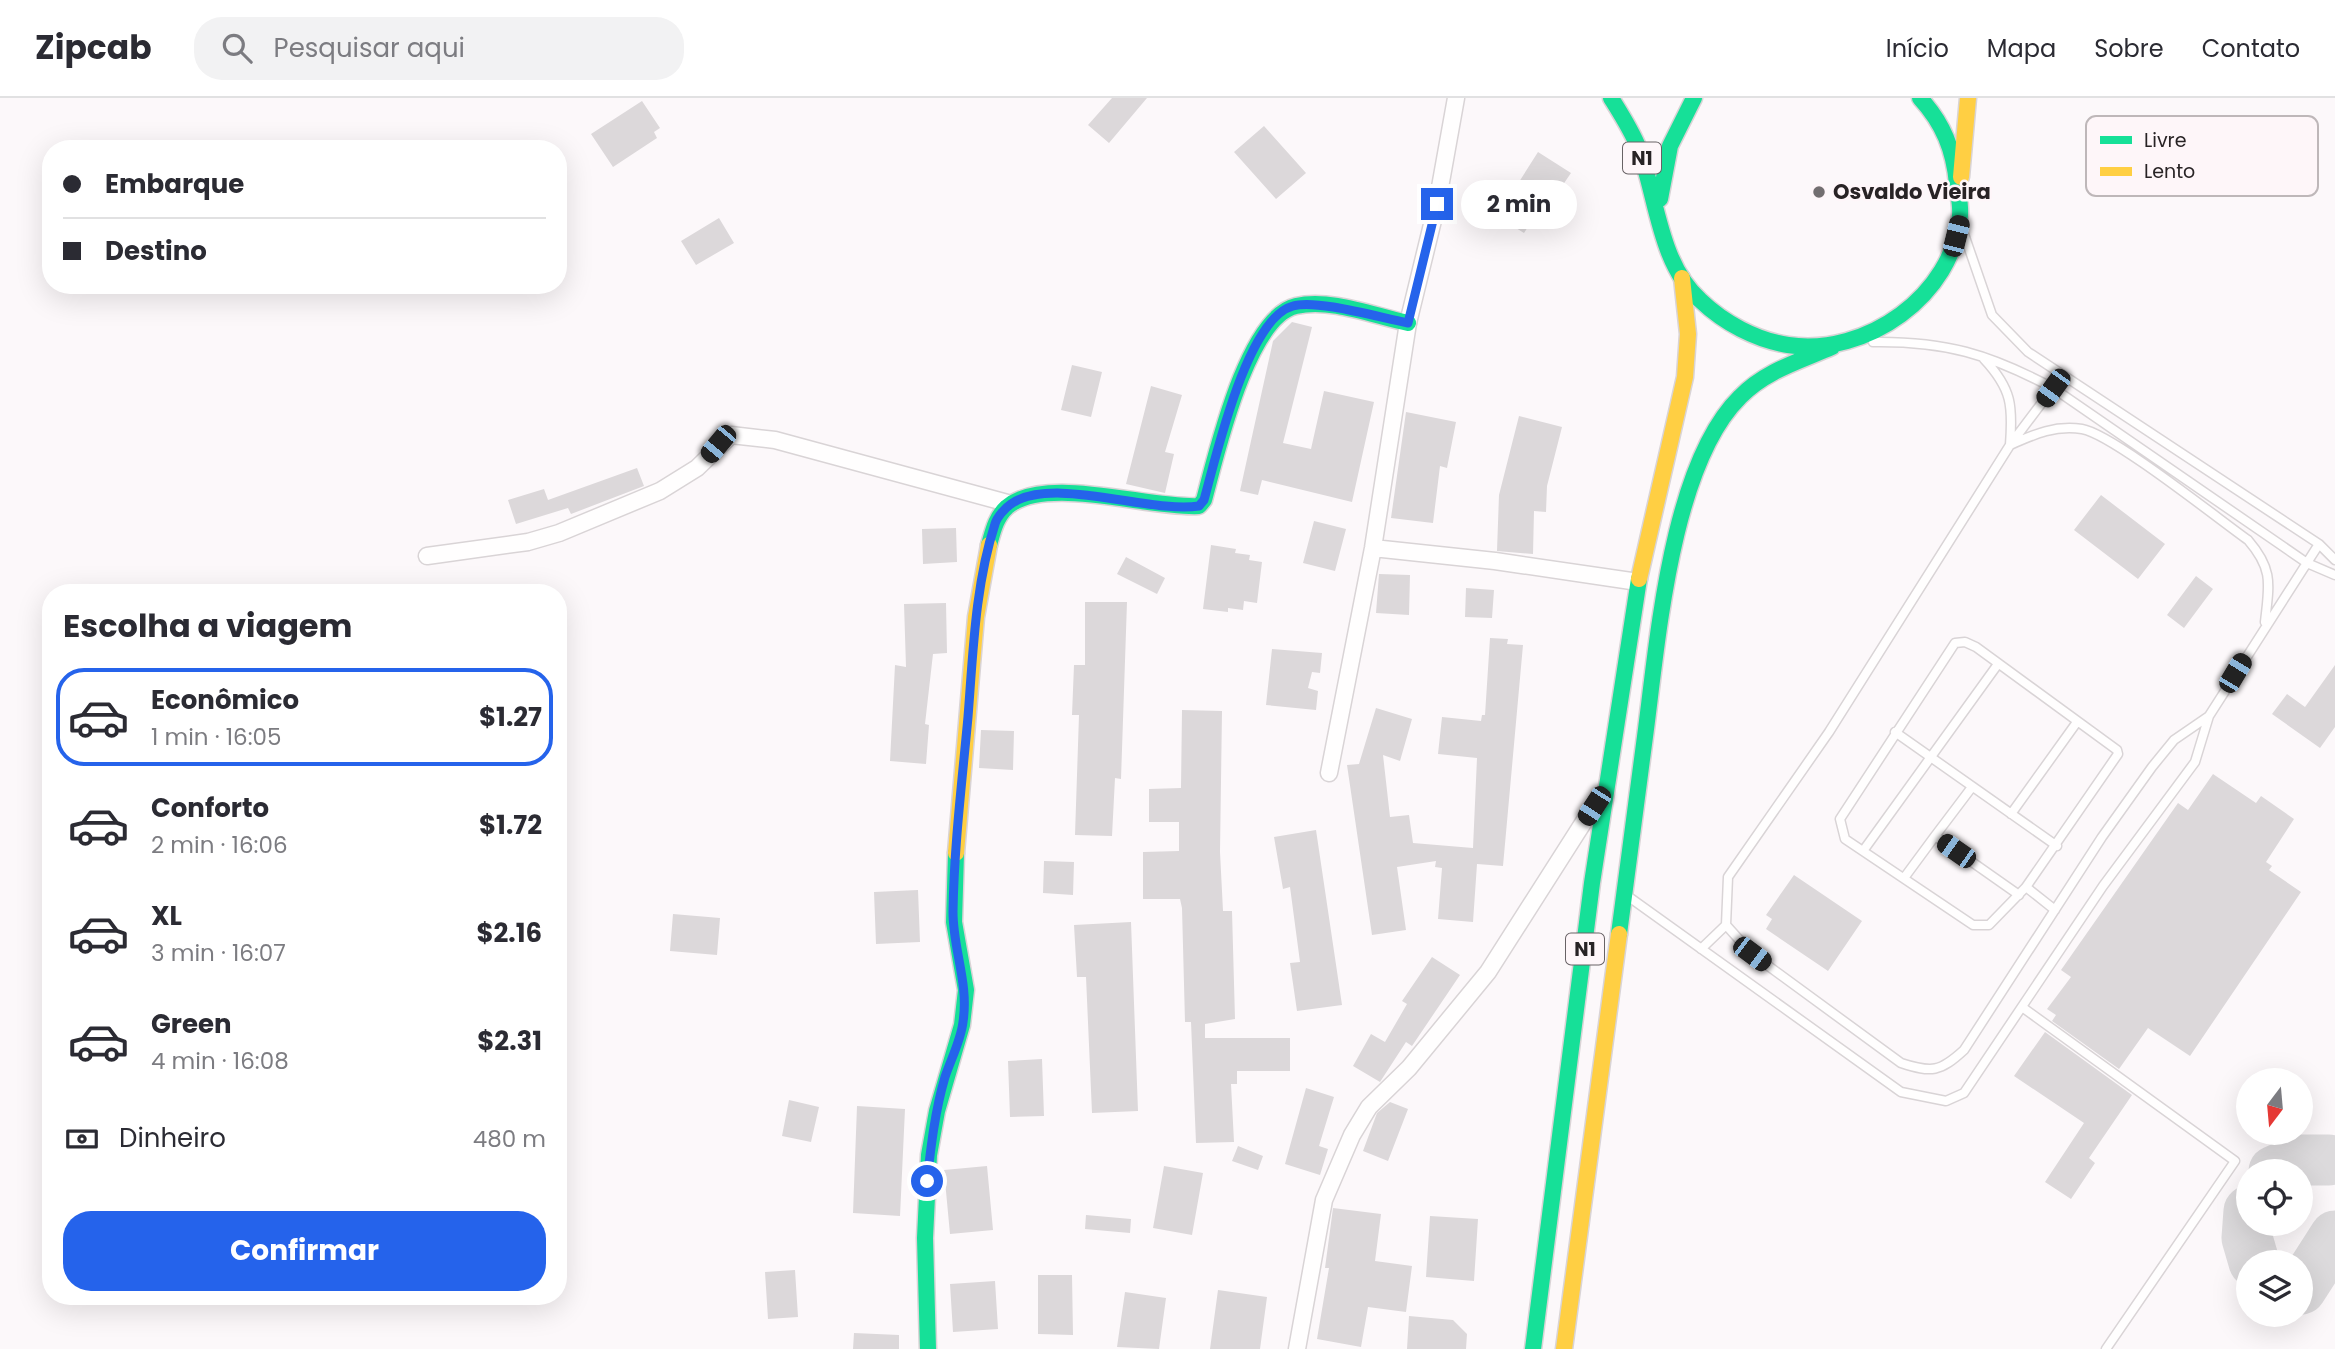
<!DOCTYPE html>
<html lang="pt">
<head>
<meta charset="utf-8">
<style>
  body { margin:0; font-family:Poppins,sans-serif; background:#f2f2f3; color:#2b2b33; height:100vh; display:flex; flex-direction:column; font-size:26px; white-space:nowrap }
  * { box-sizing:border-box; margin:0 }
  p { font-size:23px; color:#7c7c81 }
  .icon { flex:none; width:38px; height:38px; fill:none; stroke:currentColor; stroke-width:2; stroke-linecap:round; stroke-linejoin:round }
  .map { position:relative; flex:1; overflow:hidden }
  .side { position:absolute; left:42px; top:486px; width:525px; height:721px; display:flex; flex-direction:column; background:#fff; border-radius:28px; box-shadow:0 7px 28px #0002 }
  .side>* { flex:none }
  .hud { position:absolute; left:42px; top:42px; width:525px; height:154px; border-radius:28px; box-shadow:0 7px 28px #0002; display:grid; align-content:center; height:154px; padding:0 21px; background:#fff }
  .needle { width:46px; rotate:196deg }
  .controls { position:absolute; left:2236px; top:970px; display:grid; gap:14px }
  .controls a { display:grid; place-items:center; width:77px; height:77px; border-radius:50%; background:#fff; box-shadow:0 7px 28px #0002; font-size:35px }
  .end { position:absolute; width:32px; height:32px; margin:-16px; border:9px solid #2563eb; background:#fff; box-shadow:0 0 0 4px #fff }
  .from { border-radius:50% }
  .bubble { position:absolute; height:49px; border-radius:24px; background:#fff; box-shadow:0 7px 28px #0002; font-size:23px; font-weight:700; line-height:49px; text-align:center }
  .car { position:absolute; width:21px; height:42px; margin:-21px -10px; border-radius:9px; box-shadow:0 0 5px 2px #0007; background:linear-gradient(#222 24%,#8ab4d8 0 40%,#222 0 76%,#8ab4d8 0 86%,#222 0) }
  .hud b { display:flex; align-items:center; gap:24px; height:66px; font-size:26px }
  .hud b+b { border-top:2px solid #e1e1e2 }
  .hud i { width:18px; height:18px; background:#2b2b33 }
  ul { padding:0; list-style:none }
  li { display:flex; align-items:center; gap:21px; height:98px; margin:0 14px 10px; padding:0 7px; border:4px solid transparent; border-radius:28px }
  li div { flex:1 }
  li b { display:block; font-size:26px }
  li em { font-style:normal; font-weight:700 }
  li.selected { border-color:#2563eb }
  li>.icon { width:63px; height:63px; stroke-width:1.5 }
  h2 { padding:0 21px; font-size:32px; line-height:84px }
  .pay { display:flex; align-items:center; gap:18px; height:77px; padding:0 21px; font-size:26px }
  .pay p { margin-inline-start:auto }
  .cta { display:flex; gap:14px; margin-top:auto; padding:14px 21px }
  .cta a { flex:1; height:80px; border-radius:28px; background:#2563eb; color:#fff; font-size:28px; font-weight:700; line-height:80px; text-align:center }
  header { display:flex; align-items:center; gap:42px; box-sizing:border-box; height:98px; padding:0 35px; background:#fff; border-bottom:2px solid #e1e1e2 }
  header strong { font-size:33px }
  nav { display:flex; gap:38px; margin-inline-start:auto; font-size:24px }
  .search { width:490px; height:63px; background:#f2f2f3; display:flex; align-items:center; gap:18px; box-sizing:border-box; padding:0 24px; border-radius:28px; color:#7c7c81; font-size:26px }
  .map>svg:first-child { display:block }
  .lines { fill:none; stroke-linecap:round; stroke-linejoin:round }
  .taxiway { stroke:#dcdadc; stroke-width:51 }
  .building { fill:#dcd8da }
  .lane-casing { stroke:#d9d4d6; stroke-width:11 }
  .street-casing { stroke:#d9d4d6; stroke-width:19 }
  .fast-casing { stroke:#d9d4d6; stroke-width:19 }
  .slow-casing { stroke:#d9d4d6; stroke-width:19 }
  .lane { stroke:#fffefe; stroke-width:8 }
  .street { stroke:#fffefe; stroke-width:16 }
  .fast { stroke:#16e098; stroke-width:16 }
  .slow { stroke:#ffcf43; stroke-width:16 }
  .route { stroke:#2563eb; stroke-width:9 }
  .poi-dot { fill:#726e70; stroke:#fef6f9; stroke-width:2.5 }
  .labels { text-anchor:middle; stroke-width:5; stroke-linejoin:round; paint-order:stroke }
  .shield { fill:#fef6f9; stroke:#686265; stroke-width:2 }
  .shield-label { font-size:19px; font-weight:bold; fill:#282325 }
  .poi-label { font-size:21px; font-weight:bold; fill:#282325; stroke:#fef6f9; text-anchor:start }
  .key { fill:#fef6f9; stroke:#beb7b9; stroke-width:2 }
  .key-label { font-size:19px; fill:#282325 }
</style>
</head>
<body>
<header>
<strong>Zipcab</strong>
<div class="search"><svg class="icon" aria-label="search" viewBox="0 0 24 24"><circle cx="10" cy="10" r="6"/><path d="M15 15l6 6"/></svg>Pesquisar aqui</div>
<nav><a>Início</a><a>Mapa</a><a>Sobre</a><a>Contato</a></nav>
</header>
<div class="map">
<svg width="2335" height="1251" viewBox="0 0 2335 1251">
  <rect width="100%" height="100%" fill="#fcf8fa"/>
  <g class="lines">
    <path class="taxiway" d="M2274,1073L2299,1062H2329
      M2249,1113L2247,1140L2254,1164
      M2301,1191L2335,1138"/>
  </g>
  <path class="building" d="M1112,0H1147L1109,45L1088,27Z
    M642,3L660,30L654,34L657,40L613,69L591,36Z
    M1264,28L1306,75L1276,101L1234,54Z
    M1538,54L1571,75L1558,94L1553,91L1524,135L1479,107L1494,84L1512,95Z
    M719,120L734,145L696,167L681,143Z
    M1292,224L1312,229L1283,345L1311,351L1324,293L1374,304L1352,404L1262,382L1258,397L1240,393L1273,243Z
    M1072,267L1102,274L1091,319L1061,312Z
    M1151,288L1182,297L1165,354L1174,356L1165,395L1126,386Z
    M1406,314L1456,324L1447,370L1440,368L1433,425L1391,420Z
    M1519,318L1562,329L1547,388L1546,414L1534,413L1533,456L1497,453L1499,397Z
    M637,370L644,388L571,416L568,410L516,426L508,402L544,391L548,402Z
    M2101,397L2165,446L2138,481L2074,432Z
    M1314,423L1346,431L1335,473L1303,465Z
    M956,430L957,464L923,466L922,431Z
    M1211,447L1236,451L1235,455L1250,457L1249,462L1262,464L1257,505L1244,503L1243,512L1228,510V514L1203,511Z
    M1126,459L1165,480L1157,496L1117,476Z
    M1379,476L1410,477L1409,517L1376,515Z
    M2196,478L2213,491L2184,530L2167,517Z
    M1466,490L1494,492L1492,520L1465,519Z
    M1085,504H1127L1121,681L1115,680L1112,738L1075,737L1079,617H1072L1074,567H1085Z
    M946,505L947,555L933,556L925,626L929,627L926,666L890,663L895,567L906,569L904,506Z
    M1490,540L1508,541L1507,546L1523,547L1503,768L1477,766L1473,824L1438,821L1442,770L1435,769L1436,763L1397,769L1406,832L1372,837L1347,667L1359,666L1376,610L1412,621L1400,663L1383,657L1390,719L1409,717L1413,745L1473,750L1477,660L1438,656L1442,619L1481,623L1482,617H1485Z
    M1272,551L1322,555L1320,575L1312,574L1308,590L1318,593L1316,612L1266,607Z
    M2335,567V629L2320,650L2272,616L2287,596L2305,609Z
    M1182,612L1222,613L1220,754L1223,813H1232L1235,921L1205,926V940H1290V973H1237V986H1231L1234,1044L1196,1045L1191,924H1185L1182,810L1180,801H1143V754L1179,753V724H1149V691L1181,690Z
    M981,632L1014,633L1013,672L979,670Z
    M2213,676L2256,705L2261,698L2294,721L2266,764L2272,768L2269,772L2301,794L2190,958L2148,930L2119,971L2052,923L2056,917L2047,911L2071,879L2061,872L2178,705L2188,712Z
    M1316,732L1342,907L1297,913L1290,865L1300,864L1290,789L1283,791L1274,739Z
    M1044,763L1074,764L1073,797L1043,795Z
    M1794,777L1862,823L1828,873L1766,831L1772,821L1766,817Z
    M918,792L920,844L876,846L874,794Z
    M673,816L720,820L717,857L670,853Z
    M1131,824L1138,1013L1092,1015L1086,879H1077L1074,827Z
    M1432,859L1460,877L1412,948L1406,944L1380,984L1353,968L1371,936L1385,944L1407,906L1402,903Z
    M2045,934L2132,997L2089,1060L2095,1065L2071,1101L2045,1084L2084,1025L2014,978Z
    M1042,961L1044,1018L1010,1019L1008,963Z
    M1306,990L1334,999L1319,1048L1328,1051L1320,1077L1285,1066Z
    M789,1002L819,1009L811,1044L782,1038Z
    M1390,1004L1408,1011L1388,1063L1363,1053L1377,1015Z
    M857,1008L905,1011L900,1118L853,1115Z
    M1238,1048L1263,1058L1258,1072L1232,1063Z
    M987,1068L993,1132L950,1136L944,1072Z
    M1164,1068L1203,1075L1192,1137L1153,1130Z
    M1333,1110L1381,1116L1375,1163L1412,1168L1406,1214L1368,1209L1361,1249L1317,1241L1329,1170H1325Z
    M1086,1117L1131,1121L1130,1135L1085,1131Z
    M1430,1118L1478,1121L1474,1183L1426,1179Z
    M795,1172L798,1219L768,1221L765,1174Z
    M1038,1177H1072L1073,1237L1038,1236Z
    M995,1183L998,1231L953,1234L950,1186Z
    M1218,1192L1267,1199L1260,1251H1210Z
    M1125,1194L1166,1200L1159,1251L1117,1249Z
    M1409,1218L1453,1222L1467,1236L1466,1251H1407Z
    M854,1235L899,1237V1251H853Z"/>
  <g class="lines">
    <g class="lane-casing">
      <path id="lane" d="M1964,136L1992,217L2028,254L2319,446L2335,462
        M1873,244C1945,243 1989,256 2053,290L2307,465L2335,477
        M1984,261C2012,291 2013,308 2010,347C2035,336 2055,327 2082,331C2112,336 2217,420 2248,442C2274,472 2269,487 2265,524
        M2053,290L2010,347L1829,634L1728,779L1726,827L1752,856L1901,965C1932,975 1940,974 1964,952L2102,739L2152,669L2174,642L2209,618
        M1895,634L2057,748
        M2011,716L2077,624
        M1935,738L1972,689
        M1863,753L1998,566
        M1904,780L1935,738L2019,797
        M2026,789L2118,656L2117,652L1976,549L1965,544L1955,545L1840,721L1845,741L1973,827H1989L2026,789L2055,812
        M1629,799L1901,994L1946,1003L1964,995L2103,788L2195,664L2209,618L2319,446
        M1701,851L1726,827
        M2022,909L2235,1063L2106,1251"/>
    </g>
    <g class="street-casing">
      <path id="street" d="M1373,450L1495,463L1638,484
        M427,458L528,444L559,435L660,393L697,370L731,337L775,342L1011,406
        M1329,675L1373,450L1408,225L1437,106L1456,0
        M1297,1251L1324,1102L1352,1037L1369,1009L1409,970L1488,874L1599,700"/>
    </g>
    <g class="fast-casing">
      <path id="fast" d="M1611,0C1621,16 1632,33 1639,51C1657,99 1659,165 1700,202C1724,225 1756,242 1788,247C1866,259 1954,197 1960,117C1961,107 1958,96 1957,86C1954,52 1943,25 1920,0
        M1660,101L1670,48L1694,0
        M989,447C993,433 996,419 1007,409C1046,376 1149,411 1199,408L1204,402C1216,358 1247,219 1296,208C1331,200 1374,218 1408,225
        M1619,836C1628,767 1637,699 1646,631C1658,539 1672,366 1740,299C1765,273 1800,263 1832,249
        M928,1251L925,1140L929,1057L937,1013L962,927L966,892L954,824L956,755
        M1533,1251L1592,785L1639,481"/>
    </g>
    <g class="slow-casing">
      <path id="slow" d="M1961,79L1968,0
        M1639,481L1685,279L1688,236L1682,180
        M956,755L976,519L989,447
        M1564,1251L1619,836"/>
    </g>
    <use href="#lane" class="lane"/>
    <use href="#street" class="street"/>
    <use href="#fast" class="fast"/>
    <use href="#slow" class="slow"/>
  </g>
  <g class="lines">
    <path class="route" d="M927,1083C931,1048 935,1013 945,979C951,961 961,942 963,924C969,885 953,852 953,814C954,749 962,684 968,619C973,556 975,487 995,426C997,419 1005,410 1011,406C1053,377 1151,416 1199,408L1204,402C1216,359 1247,220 1293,208C1317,201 1381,220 1408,225L1437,106"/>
  </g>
  <circle class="poi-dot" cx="1819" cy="94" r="7"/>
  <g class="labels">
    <g class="shield">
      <rect x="1623" y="44.5" width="38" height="31" rx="5"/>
      <rect x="1566" y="835.5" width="38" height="31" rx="5"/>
    </g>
    <g class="shield-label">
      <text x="1642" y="67">N1</text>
      <text x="1585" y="858">N1</text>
    </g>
    <g class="poi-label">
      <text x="1833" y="101">Osvaldo Vieira</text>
    </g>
  </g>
  <rect x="2086" y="18" width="232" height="80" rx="10" class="key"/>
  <rect x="2100" y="38" width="32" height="8" fill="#16e098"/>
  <rect x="2100" y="69" width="32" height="9" fill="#ffcf43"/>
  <g class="key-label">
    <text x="2144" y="49">Livre</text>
    <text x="2144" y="80">Lento</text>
  </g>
</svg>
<div class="controls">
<a><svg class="needle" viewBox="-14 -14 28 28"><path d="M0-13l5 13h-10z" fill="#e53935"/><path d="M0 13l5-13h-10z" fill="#7c7c81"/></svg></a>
<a><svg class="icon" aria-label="locate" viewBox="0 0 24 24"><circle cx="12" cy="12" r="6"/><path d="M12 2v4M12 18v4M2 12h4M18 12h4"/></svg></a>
<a><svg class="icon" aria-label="layers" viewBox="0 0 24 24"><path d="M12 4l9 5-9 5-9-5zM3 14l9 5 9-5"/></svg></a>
</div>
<i class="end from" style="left:927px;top:1083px"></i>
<i class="end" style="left:1437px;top:106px"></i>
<div class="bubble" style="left:1461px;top:82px;width:116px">2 min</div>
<i class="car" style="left:1956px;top:138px;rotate:14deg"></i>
<i class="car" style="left:2053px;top:290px;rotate:216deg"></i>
<i class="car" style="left:718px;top:346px;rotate:220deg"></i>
<i class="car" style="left:2235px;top:575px;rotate:31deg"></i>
<i class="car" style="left:1594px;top:708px;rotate:213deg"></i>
<i class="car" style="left:1956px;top:753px;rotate:305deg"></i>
<i class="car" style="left:1752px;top:856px;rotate:127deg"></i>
<div class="hud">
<b><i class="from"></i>Embarque</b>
<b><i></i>Destino</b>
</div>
<section class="side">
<h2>Escolha a viagem</h2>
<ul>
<li class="selected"><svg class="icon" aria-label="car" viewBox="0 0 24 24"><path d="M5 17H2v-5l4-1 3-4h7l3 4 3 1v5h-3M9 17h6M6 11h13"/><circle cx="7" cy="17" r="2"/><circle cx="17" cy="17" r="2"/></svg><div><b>Econômico</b><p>1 min · 16:05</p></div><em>$1.27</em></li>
<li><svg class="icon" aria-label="car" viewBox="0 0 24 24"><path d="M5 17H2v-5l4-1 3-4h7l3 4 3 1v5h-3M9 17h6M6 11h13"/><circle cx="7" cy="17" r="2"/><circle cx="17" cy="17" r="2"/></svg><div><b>Conforto</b><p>2 min · 16:06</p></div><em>$1.72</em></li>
<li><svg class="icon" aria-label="car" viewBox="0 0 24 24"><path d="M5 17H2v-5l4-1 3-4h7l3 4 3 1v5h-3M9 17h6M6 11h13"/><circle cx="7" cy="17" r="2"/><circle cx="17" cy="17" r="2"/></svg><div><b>XL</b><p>3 min · 16:07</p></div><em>$2.16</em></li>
<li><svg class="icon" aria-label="car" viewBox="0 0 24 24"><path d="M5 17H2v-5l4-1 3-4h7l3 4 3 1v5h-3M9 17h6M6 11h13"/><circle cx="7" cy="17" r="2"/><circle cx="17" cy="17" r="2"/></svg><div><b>Green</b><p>4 min · 16:08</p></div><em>$2.31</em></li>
</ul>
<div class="pay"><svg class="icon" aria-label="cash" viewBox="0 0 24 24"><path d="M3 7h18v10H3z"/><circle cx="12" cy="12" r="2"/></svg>Dinheiro<p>480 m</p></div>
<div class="cta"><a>Confirmar</a></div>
</section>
</div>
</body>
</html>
